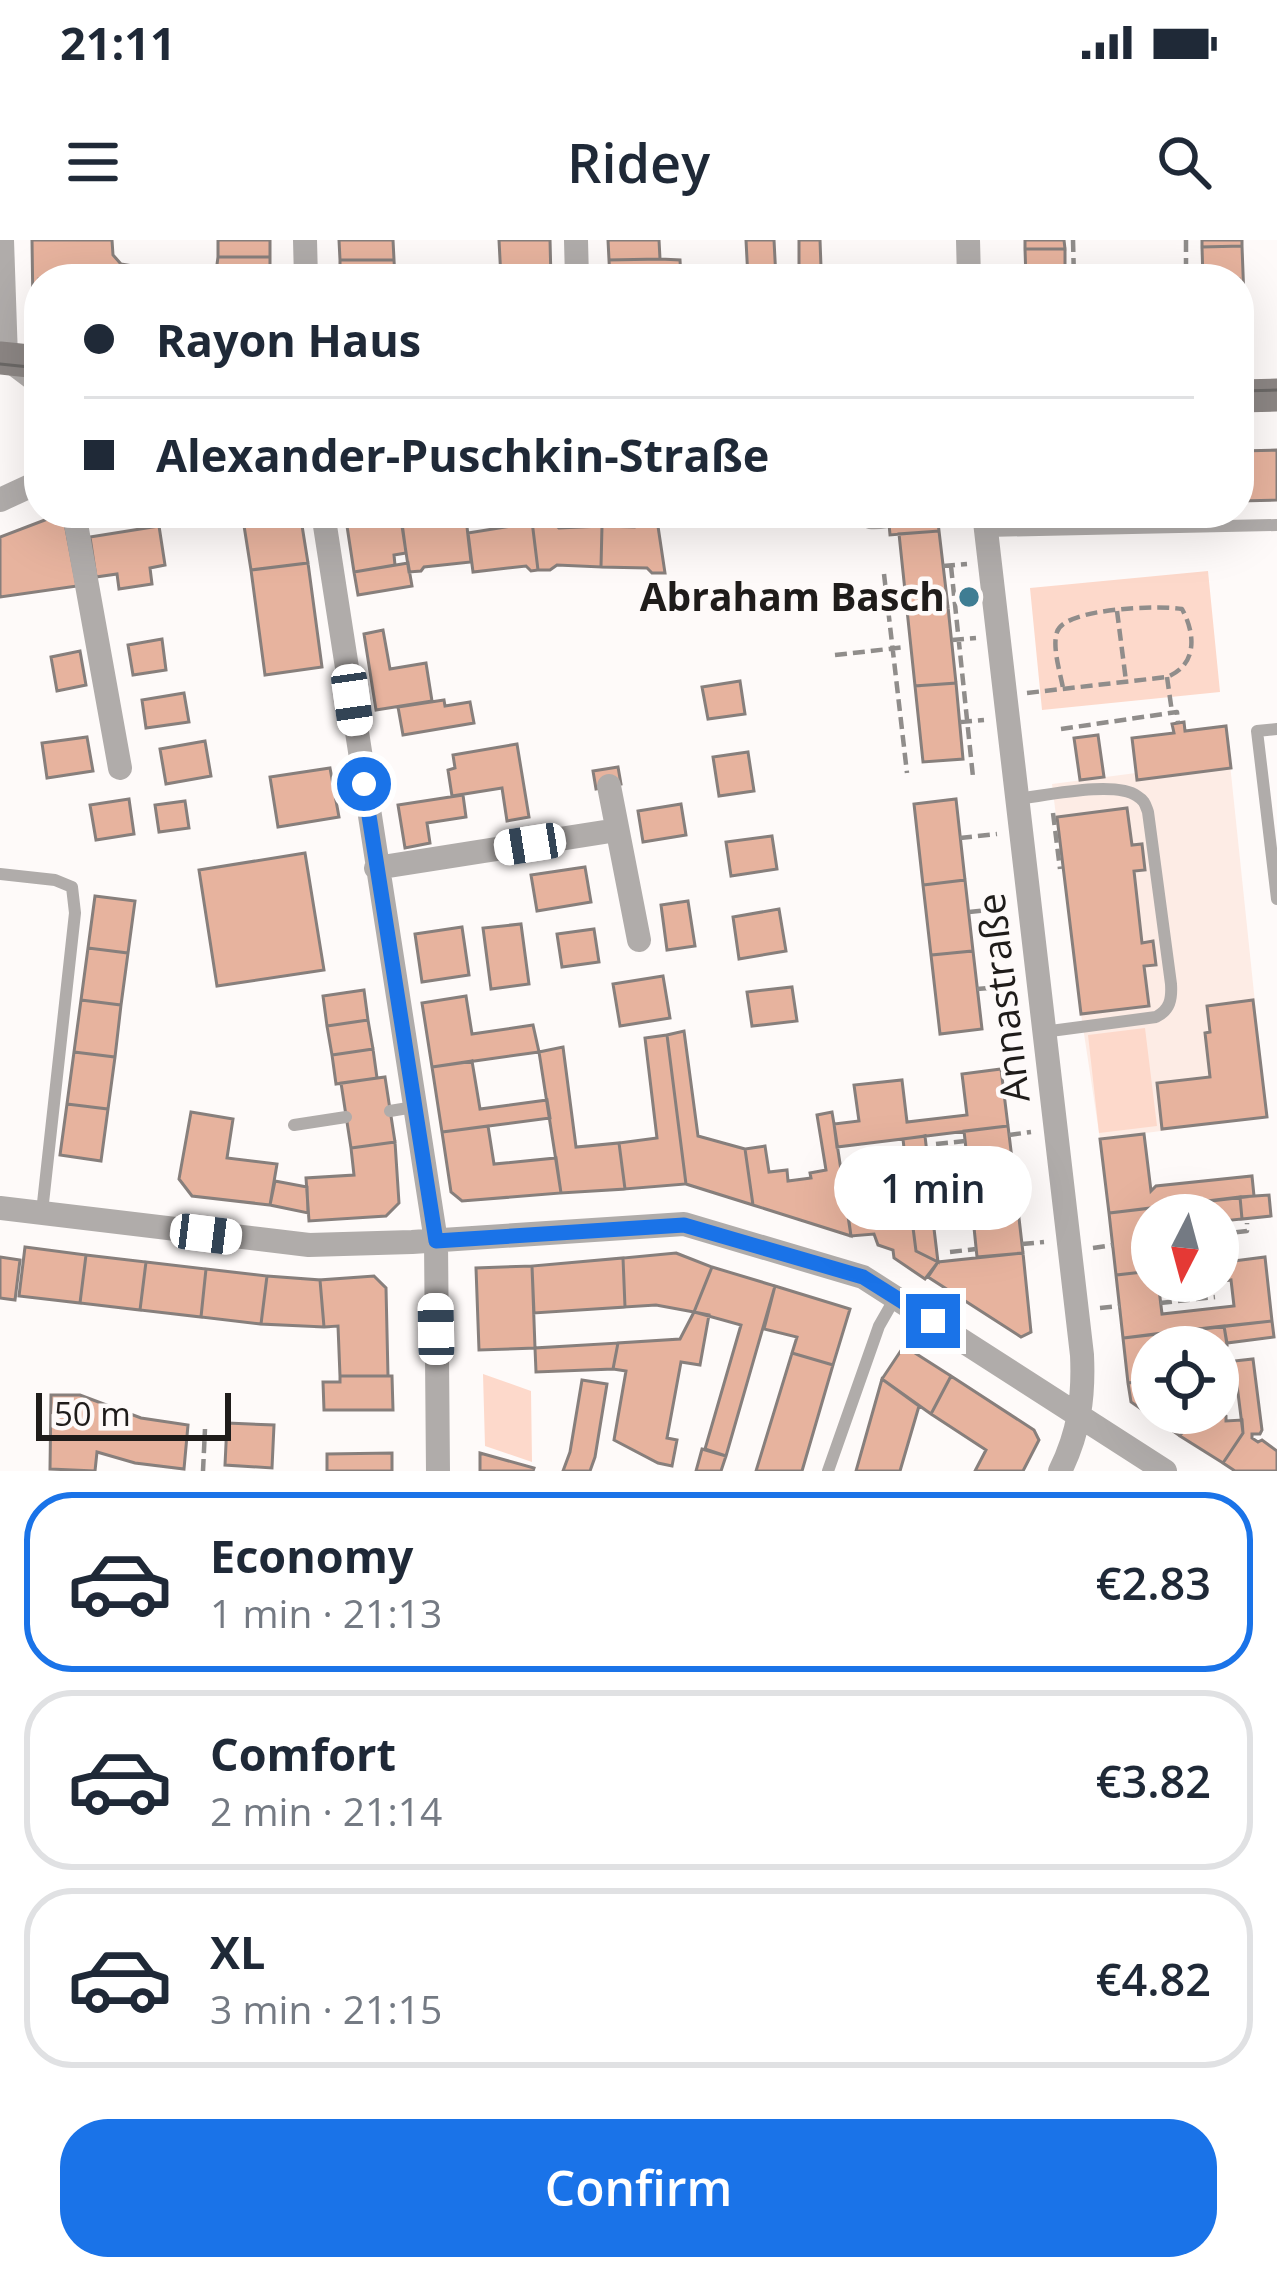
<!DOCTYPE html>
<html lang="en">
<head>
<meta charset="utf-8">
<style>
  body { margin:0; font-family:"Open Sans",sans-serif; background:#f2f2f3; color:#1f2937; height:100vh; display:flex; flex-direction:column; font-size:45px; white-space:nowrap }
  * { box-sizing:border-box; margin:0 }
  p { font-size:39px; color:#747a83 }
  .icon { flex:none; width:66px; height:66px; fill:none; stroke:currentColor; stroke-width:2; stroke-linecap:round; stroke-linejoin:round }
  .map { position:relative; height:1231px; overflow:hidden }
  .sheet { display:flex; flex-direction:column; background:#fff; flex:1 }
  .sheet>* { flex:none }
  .guide { position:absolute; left:24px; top:24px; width:1230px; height:264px; border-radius:48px; box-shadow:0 12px 48px #0002; display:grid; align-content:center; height:264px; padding:0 60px; background:#fff }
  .needle { width:78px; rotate:186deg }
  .controls { position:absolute; left:1131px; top:954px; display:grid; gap:24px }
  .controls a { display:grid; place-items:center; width:108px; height:108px; border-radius:50%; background:#fff; box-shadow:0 12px 48px #0002; font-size:60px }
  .scale { position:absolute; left:36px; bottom:30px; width:195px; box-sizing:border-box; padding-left:12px; border:6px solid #1f1c1a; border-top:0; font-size:33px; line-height:42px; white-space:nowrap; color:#1f1c1a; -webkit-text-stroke:9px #fefaf9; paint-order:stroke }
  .end { position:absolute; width:54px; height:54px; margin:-27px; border:15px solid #1a73e8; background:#fff; box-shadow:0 0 0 6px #fff }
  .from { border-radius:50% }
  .bubble { position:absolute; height:84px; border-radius:42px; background:#fff; box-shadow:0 12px 48px #0002; font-size:39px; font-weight:600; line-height:84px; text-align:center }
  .car { position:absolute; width:36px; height:72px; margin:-36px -18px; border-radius:15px; box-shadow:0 0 9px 3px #0007; background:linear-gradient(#fff 24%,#345 0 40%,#fff 0 76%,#345 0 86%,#fff 0) }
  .guide b { display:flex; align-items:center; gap:42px; height:114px; font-size:45px }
  .guide b+b { border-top:3px solid #e0e1e3 }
  .guide i { width:30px; height:30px; background:#1f2937 }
  ul { padding:21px 0 0; list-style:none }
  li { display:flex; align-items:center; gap:36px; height:180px; margin:0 24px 18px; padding:0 36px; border:6px solid #e0e1e3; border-radius:48px }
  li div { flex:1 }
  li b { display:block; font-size:45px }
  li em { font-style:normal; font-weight:600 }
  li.current { border-color:#1a73e8 }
  li>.icon { width:108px; height:108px; stroke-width:1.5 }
  .button { display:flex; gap:24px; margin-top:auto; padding:24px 60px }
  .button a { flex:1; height:138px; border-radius:48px; background:#1a73e8; color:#fff; font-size:48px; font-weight:600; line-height:138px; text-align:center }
  .status { display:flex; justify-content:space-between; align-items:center; height:84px; padding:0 60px; background:#fff; direction:ltr }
  .status svg { height:33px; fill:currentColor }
  header { display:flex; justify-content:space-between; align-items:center; height:156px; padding:0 60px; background:#fff; font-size:54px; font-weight:600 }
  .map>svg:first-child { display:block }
  .built { fill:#fdece5 }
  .green { fill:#fdd9cb }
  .building { fill:#e7b39e; stroke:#877f7c; stroke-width:3; fill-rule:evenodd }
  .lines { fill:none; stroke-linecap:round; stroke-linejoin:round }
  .path { stroke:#908d8b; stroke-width:4.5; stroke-dasharray:12 6; stroke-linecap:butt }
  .lane { stroke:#b0acaa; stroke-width:12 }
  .street { stroke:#b0acaa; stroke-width:24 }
  .secondary { stroke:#8c8684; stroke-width:33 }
  .tram { stroke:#6b6866; stroke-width:3 }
  .route { stroke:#1a73e8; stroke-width:15 }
  .poi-dot { fill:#3f7d93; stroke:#fefaf9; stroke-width:4.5 }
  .labels { text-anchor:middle; stroke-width:9; stroke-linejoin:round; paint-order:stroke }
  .poi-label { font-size:39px; font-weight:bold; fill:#1f1c1a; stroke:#fefaf9; text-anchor:end }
  .street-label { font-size:39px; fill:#1f1c1a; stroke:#fefaf9 }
</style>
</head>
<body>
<div class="status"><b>21:11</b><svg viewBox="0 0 49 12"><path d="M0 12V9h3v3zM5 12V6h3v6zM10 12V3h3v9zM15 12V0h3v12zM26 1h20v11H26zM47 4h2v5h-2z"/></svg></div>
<header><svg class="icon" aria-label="menu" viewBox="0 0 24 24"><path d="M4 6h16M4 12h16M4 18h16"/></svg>Ridey<svg class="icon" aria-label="search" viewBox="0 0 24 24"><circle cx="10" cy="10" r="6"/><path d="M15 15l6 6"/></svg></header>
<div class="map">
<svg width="1277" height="1231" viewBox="0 0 1277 1231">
  <rect width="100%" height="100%" fill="#fefaf9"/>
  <path class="built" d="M1184,482L1185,491L1226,486L1267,877L1100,899L1081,774L1052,544L1136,533L1132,498L1173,493L1172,484Z"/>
  <path class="green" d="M1208,331L1220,452L1042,470L1030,348Z
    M1145,788L1157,886L1099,893L1088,795Z
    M483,1134L531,1151L532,1222L485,1206Z"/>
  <path class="building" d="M32,0H112L113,15L121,24L139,27L138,39H39V77L33,70Z
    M218,0H270V17H218Z
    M339,0H393L394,20H340Z
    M499,0H550L551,39H501Z
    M608,0H659L660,19L609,20Z
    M746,0H774L776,39H748Z
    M799,0H820L821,27L799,28Z
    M1025,0H1064L1065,9H1025Z
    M1202,0H1242V6L1202,7Z
    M1242,6L1244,59H1239V39H1203L1202,7Z
    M1025,9H1065V39H1026Z
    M218,17H270V39H215Z
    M660,19L680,20L681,39H610L609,20Z
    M340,20H394L395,39H340Z
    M1277,210V260L1239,261V211Z
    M242,273H300L308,323L251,330Z
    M345,273H381L383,286L402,283L406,313L394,315L395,325L354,332Z
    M400,273H420L416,280L421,285L466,278L471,322L424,327L421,331L409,332Z
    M510,273H531L538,330L531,331L526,326L473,332L468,293L512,286Z
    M531,273H552L553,283L559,288L602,286L601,327L557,325L550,330H538Z
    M633,273H656L665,333H652L647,328L601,327L602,286L634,287Z
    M888,273H937L939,291L890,295Z
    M58,275L64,278L77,346L0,357V297Z
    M159,286L165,325L150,328L152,344L119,349L117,334L96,337L90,297Z
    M939,291L948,367L907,370L899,294Z
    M308,323L322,427L265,435L251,330Z
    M408,323L412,346L358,355L354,332Z
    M948,367L956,443L915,446L907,370Z
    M383,390L390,429L426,423L432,461L376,470L364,394Z
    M162,399L166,430L133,435L128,405Z
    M80,411L86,445L57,451L51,417Z
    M740,441L745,474L708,479L702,447Z
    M956,443L963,519L923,522L915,446Z
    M184,453L189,482L146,488L142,460Z
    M444,460L445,466L470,462L474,483L403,495L398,467Z
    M1184,482L1185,491L1226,486L1231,528L1137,540L1132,498L1174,493L1172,484Z
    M1098,495L1104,537L1080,540L1074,498Z
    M87,497L93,531L47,538L42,503Z
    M205,501L211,536L166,544L160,509Z
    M517,504L529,577L507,581L502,548L452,556L448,530L455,528L453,515Z
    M748,512L754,551L719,556L713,517Z
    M618,527L621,544L596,549L593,531Z
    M330,528L339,577L278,587L270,537Z
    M463,555L466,577L427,583L430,603L405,608L398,565Z
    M129,559L134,594L96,600L90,565Z
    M956,559L965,640L923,645L914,564Z
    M185,561L189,588L159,592L155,565Z
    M681,564L686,595L643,602L638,571Z
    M1127,568L1132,605L1142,604L1145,630L1134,631L1142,703L1153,701L1156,725L1144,726L1149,766L1081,774L1057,577Z
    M772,596L777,629L731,636L726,602Z
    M305,613L324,730L217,746L199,630Z
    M585,627L591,662L537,671L531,635Z
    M965,640L973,711L931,715L923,645Z
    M95,656L135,661L128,713L88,708Z
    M688,661L695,706L667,710L661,665Z
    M779,669L786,711L739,719L733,677Z
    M521,684L529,744L491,749L483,688Z
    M462,687L469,735L422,742L415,694Z
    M594,689L599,722L562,727L557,694Z
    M88,708L128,713L121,765L81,760Z
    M973,711L982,789L940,794L931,715Z
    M663,736L670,778L620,786L613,744Z
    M792,747L797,781L752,786L747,752Z
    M364,750L368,780L327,786L323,756Z
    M466,756L472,794L533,785L539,812L432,827L422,763Z
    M81,760L121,765L115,817L74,812Z
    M1253,760L1267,877L1162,889L1157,843L1210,837L1205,793L1210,792L1207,766Z
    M368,780L373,809L332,815L327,786Z
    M684,791L698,896L745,909L753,965L686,944L667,795Z
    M667,795L686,944L625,949L619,903L657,898L645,798Z
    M563,807L576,907L619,903L625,949L561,953L539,812Z
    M373,809L377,838L336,844L332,815Z
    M74,812L115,817L108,869L67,864Z
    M472,821L480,869L547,860L550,878L442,892L432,827Z
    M1001,829L1008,886L837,907L834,884L859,881L854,845L902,840L907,882L967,875L962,834Z
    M385,837L395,902L351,908L341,843Z
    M67,864L108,869L101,921L60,915Z
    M191,872L233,879L227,918L277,924L270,965L192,956L179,939Z
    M832,872L834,884L851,996L753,965L745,909L765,906L769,932L787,930L788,941L811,938L810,933L826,930L817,875Z
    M488,886L494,924L556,918L561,953L462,961L451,952L442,892Z
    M1008,886L1016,952L910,964L903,899L925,896L930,939L969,935L964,891Z
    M1144,894L1151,951L1156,946L1252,936L1254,956L1109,973L1100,899Z
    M395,902L399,963L386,976L309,981L306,938L354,935L351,908Z
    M275,941L307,947L308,973L270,965Z
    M1016,952L1023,1013L977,1017L972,968L932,972L938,1022L916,1011L910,964Z
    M889,954L893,982L912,980L916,1011L938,1022L925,1039L894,1018L893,1010L878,1005L874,994L851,996L846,960Z
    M1269,955L1271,976L1242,979L1240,957Z
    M1240,957L1242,979L1223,981L1221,976L1218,975H1152V1031L1116,1035L1109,973Z
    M25,1007L86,1015L80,1063L19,1056Z
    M676,1013L712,1027L694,1072L656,1065L625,1067L623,1018Z
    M1023,1013L1031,1092L1021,1097L928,1037L938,1022Z
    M86,1015L146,1022L140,1070L80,1063Z
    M0,1017L20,1020L15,1060L0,1058Z
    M1265,1017L1272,1081L1123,1098L1116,1035L1152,1031V1041H1218V1023ZM1231,1040L1234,1066L1162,1074L1159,1049Z
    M623,1018L625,1067L534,1073L532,1026Z
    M146,1022L206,1029L201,1077L140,1070Z
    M532,1026L535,1108L479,1110L476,1028Z
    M712,1027L775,1046L726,1216L705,1209L741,1085L694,1072Z
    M206,1029L267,1036L261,1084L201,1077Z
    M267,1036L320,1040L324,1087L261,1084Z
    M374,1036L386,1048L388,1136H340L338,1086L324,1087L320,1040Z
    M775,1046L850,1069L833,1125L792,1113L797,1097L764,1089Z
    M694,1072L709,1075L700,1125L681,1122L667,1198L677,1200L672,1226L658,1223L614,1200L626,1131L613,1129L618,1103L680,1099Z
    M1272,1081L1274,1097L1227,1103L1224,1086Z
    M1224,1086L1227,1105L1171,1107L1170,1103L1165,1104L1163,1093Z
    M1163,1093L1165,1107H1152V1140L1128,1143L1123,1098Z
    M618,1103L613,1129L536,1132L535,1108Z
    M904,1106L951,1136L931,1174L882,1139Z
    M792,1113L833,1125L802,1231H756Z
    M1253,1119L1262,1190L1260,1194H1252V1198L1258,1202L1262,1200L1277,1211V1231H1235L1223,1223L1243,1193L1234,1121Z
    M340,1136H392L393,1170H324L323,1142H340Z
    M951,1136L1034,1190L1039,1200L1023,1231H975L986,1210L931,1174Z
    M882,1139L919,1166L900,1231H856Z
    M582,1140L607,1144L595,1217L590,1231H563L570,1212Z
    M1152,1140V1173H1195L1180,1196L1131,1162L1128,1143Z
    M51,1155H80L141,1178L188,1185L184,1229L135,1223L97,1212L95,1231L50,1229Z
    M1218,1171L1226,1176V1181L1242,1180L1243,1193L1223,1223L1180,1196L1195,1173H1218Z
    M227,1183L274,1185L272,1228L225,1225Z
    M702,1209L726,1216L721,1231H696Z
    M392,1213V1231H327V1214Z
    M480,1213L534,1228L533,1231H480Z"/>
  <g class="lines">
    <path class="path" d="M1073,0L1074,39
      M1186,0V39
      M216,277L217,273
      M943,326L967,324
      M951,326L973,537
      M884,334L907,533
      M1117,371L1126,441
      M952,400L976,398
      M835,415L906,407
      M1167,437L1172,472
      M1027,453L1167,437C1197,425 1196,395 1182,369C1159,365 1064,368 1057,392C1052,407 1060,432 1063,448
      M960,482L984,480
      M1061,489L1177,472L1178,483
      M1053,573L1060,629
      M960,598L997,594
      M969,672L1005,668
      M977,749L1013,746
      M1009,895L1031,892
      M936,904L965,901
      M1218,994L1247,991V983
      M1022,1004L1044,1002
      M1093,1008L1113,1005
      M950,1012L976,1009
      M1160,1063L1215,1057
      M1100,1068L1120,1066
      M203,1231L205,1189"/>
    <path class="lane" d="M856,273C864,286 875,284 889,282
      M938,279L984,275
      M986,291L1277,285
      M1277,489L1257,491L1277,659
      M1017,559C1044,556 1115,540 1137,556C1145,561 1145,564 1148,572L1171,744C1172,759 1170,770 1156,777L1043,792
      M0,634L55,640L72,647L75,673L42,972
      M390,871L414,867
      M294,885L346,877
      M828,1231L879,1086L895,1058"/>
    <path class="street" d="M2,0L6,118L39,143
      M305,0L306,39
      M576,0L577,39
      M968,0L969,39
      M0,260L39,242
      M74,273L120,528
      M323,273L436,1001L438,1231
      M984,273L1082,1115C1084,1157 1079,1193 1060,1231
      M609,546L639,700
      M376,628L617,590
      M0,968L309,1005L412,1002L684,984L863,1037L1165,1231"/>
    <path class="secondary" d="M0,118L39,122
      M1239,156L1277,155"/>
    <path class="tram" d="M0,124L39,128
      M1239,151L1277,150"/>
  </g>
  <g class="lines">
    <path class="route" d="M364,544L436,1001L684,985L863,1037L933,1081"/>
  </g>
  <circle class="poi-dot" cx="969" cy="357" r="12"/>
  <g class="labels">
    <g class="poi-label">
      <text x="945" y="371">Abraham Basch</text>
    </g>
    <g class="street-label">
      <text transform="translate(1003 758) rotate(-97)" y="14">Annastraße</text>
    </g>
  </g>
</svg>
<div class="controls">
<a><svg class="needle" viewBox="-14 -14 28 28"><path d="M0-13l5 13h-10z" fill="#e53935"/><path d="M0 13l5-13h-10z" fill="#747a83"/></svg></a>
<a><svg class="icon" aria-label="locate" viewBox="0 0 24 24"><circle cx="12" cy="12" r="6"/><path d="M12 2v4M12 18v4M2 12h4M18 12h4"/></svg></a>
</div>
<div class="scale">50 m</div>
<i class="end from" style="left:364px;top:544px"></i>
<i class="end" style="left:933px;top:1081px"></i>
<div class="bubble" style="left:834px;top:906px;width:198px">1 min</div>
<i class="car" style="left:352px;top:460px;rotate:172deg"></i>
<i class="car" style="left:530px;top:604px;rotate:261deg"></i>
<i class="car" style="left:206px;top:994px;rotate:97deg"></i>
<i class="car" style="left:436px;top:1089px;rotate:359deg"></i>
<div class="guide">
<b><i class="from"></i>Rayon Haus</b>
<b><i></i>Alexander-Puschkin-Straße</b>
</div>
</div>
<section class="sheet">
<ul>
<li class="current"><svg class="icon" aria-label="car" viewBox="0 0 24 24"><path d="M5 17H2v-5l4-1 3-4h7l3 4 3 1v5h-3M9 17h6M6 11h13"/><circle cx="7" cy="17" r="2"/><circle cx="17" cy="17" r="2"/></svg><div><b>Economy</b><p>1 min · 21:13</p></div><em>€2.83</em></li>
<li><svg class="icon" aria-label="car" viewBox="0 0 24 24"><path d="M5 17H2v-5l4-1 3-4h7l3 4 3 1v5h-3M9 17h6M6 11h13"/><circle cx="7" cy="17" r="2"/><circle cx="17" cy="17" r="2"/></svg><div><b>Comfort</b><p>2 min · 21:14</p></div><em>€3.82</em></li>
<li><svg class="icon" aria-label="car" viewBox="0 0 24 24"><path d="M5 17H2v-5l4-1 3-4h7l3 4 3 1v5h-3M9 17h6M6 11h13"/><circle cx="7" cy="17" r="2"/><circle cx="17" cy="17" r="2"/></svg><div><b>XL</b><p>3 min · 21:15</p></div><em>€4.82</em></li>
</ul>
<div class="button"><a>Confirm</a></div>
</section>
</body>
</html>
